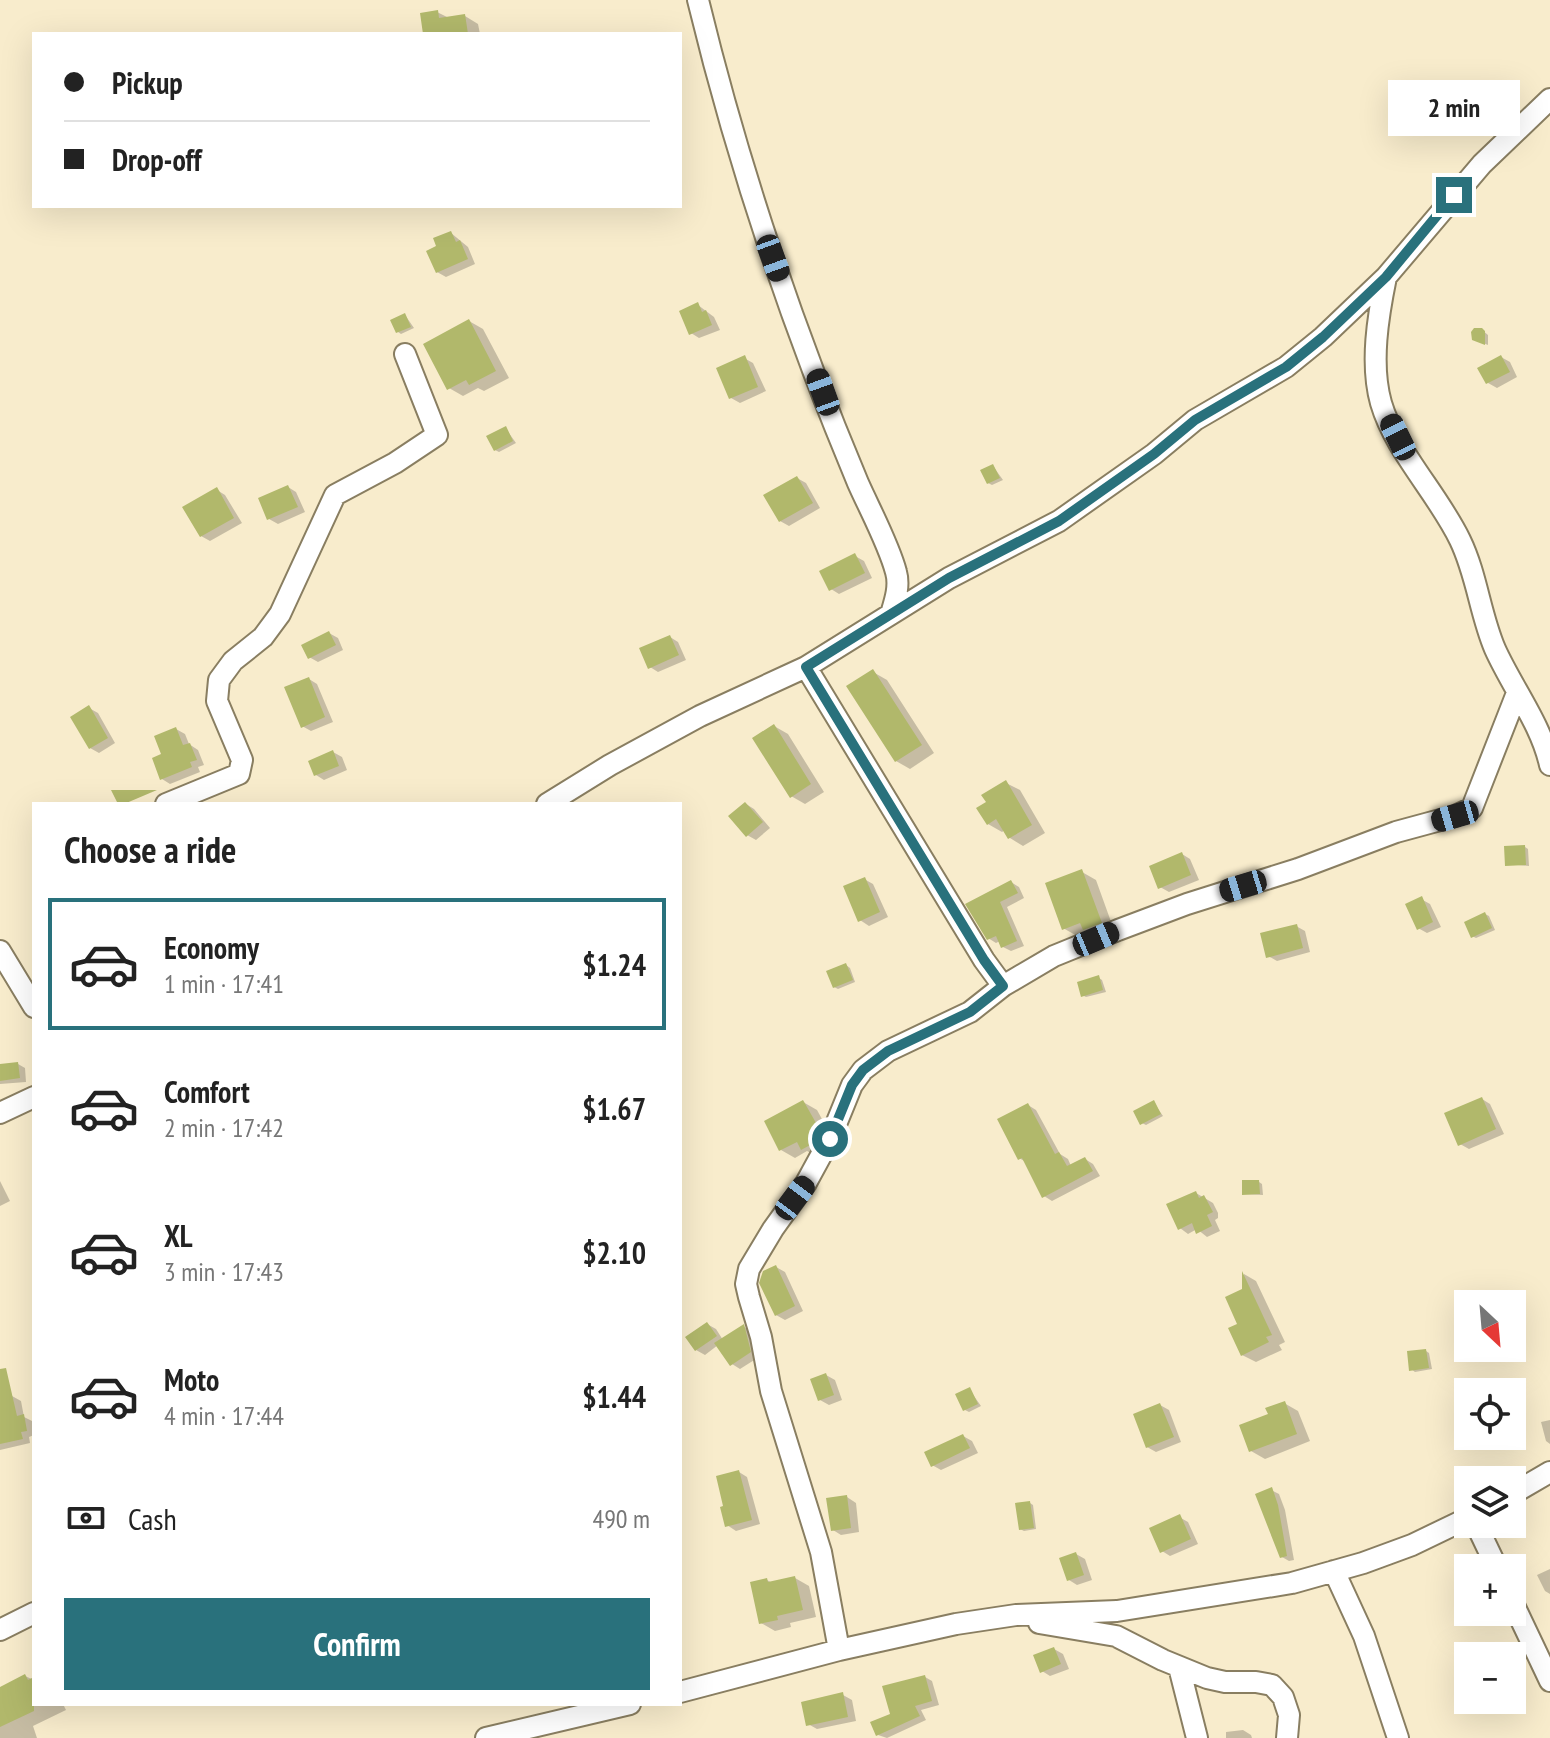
<!DOCTYPE html>
<html lang="en">
<head>
<meta charset="utf-8">
<style>
  body { margin:0; font-family:"PT Sans Narrow",sans-serif; background:#f2f2f2; color:#222; height:100vh; display:flex; flex-direction:column; font-size:30px; white-space:nowrap }
  * { box-sizing:border-box; margin:0 }
  p { font-size:26px; color:#767676 }
  .icon { flex:none; width:44px; height:44px; fill:none; stroke:currentColor; stroke-width:2; stroke-linecap:round; stroke-linejoin:round }
  .map { position:relative; flex:1; overflow:hidden }
  .sheet { position:absolute; left:32px; top:802px; width:650px; height:904px; display:flex; flex-direction:column; background:#fff; border-radius:0px; box-shadow:0 8px 32px #0002 }
  .sheet>* { flex:none }
  .hud { position:absolute; left:32px; top:32px; width:650px; height:176px; border-radius:0px; box-shadow:0 8px 32px #0002; display:grid; align-content:center; height:176px; padding:0 32px; background:#fff }
  .needle { width:52px; rotate:154deg }
  .fabs { position:absolute; left:1454px; top:1290px; display:grid; gap:16px }
  .fabs a { display:grid; place-items:center; width:72px; height:72px; border-radius:0px; background:#fff; box-shadow:0 8px 32px #0002; font-size:40px }
  .end { position:absolute; width:36px; height:36px; margin:-18px; border:10px solid #29717c; background:#fff; box-shadow:0 0 0 4px #fff }
  .from { border-radius:50% }
  .bubble { position:absolute; height:56px; border-radius:0px; background:#fff; box-shadow:0 8px 32px #0002; font-size:26px; font-weight:800; line-height:56px; text-align:center }
  .car { position:absolute; width:24px; height:48px; margin:-24px -12px; border-radius:10px; box-shadow:0 0 6px 2px #0007; background:linear-gradient(#222 24%,#8ab4d8 0 40%,#222 0 76%,#8ab4d8 0 86%,#222 0) }
  .hud b { display:flex; align-items:center; gap:28px; height:76px; font-size:30px }
  .hud b+b { border-top:2px solid #e0e0e0 }
  .hud i { width:20px; height:20px; background:#222 }
  ul { padding:0; list-style:none }
  li { display:flex; align-items:center; gap:24px; height:132px; margin:0 16px 12px; padding:0 16px; border:4px solid transparent; border-radius:0px }
  li div { flex:1 }
  li b { display:block; font-size:30px }
  li em { font-style:normal; font-weight:800 }
  li.current { border-color:#29717c }
  li>.icon { width:72px; height:72px; stroke-width:1.5 }
  h2 { padding:0 32px; font-size:36px; line-height:96px }
  .pay { display:flex; align-items:center; gap:20px; height:88px; padding:0 32px; font-size:30px }
  .pay p { margin-inline-start:auto }
  .primary-button { display:flex; gap:16px; margin-top:auto; padding:16px 32px }
  .primary-button a { flex:1; height:92px; border-radius:0px; background:#29717c; color:#fff; font-size:32px; font-weight:800; line-height:92px; text-align:center }
  .map>svg:first-child { display:block }
  .shadow { fill:#0003 }
  .building { fill:#b1b86b }
  .lines { fill:none; stroke-linecap:round; stroke-linejoin:round }
  .street-casing { stroke:#897e61; stroke-width:24 }
  .street { stroke:#fff; stroke-width:20 }
  .route { stroke:#29717c; stroke-width:10 }
</style>
</head>
<body>
<div class="map">
<svg width="1550" height="1738" viewBox="0 0 1550 1738">
  <rect width="100%" height="100%" fill="#f8eccc"/>
  <path class="shadow" d="M437,12L449,18L465,16L478,24L480,34H425Z
    M451,233L468,247L475,264L446,277L437,272L439,247Z
    M698,305L714,317L720,330L699,338L691,333Z
    M405,315L414,328L401,334L398,332Z
    M469,321L483,329L509,378L484,391L478,388L463,396L449,388Z
    M1482,330L1488,335V345L1478,341Z
    M1501,357L1510,362L1517,377L1497,388L1488,383Z
    M744,358L753,363L766,391L740,403L731,398Z
    M506,429L516,443L499,452L495,450Z
    M993,466L1003,480L992,485L988,483Z
    M797,478L806,483L820,508L789,526L780,521Z
    M288,487L296,492L305,512L278,524L269,519Z
    M217,490L225,495L242,523L210,541L201,536Z
    M855,556L864,561L872,578L839,594L831,589Z
    M329,633L338,638L343,650L318,662L309,657Z
    M670,637L678,642L686,660L658,672L650,667Z
    M873,672L887,680L934,753L910,769L896,761Z
    M309,679L317,684L333,722L311,731L302,726Z
    M89,708L98,713L115,743L99,753L90,748Z
    M774,726L788,734L824,792L805,804L791,796Z
    M176,729L185,734L189,744L198,750L204,765L198,767L200,772L170,784L162,779L164,756Z
    M333,752L342,757L347,770L324,780L316,775Z
    M1006,783L1020,790L1045,833L1023,846L1010,838L1005,830L1002,832L988,824Z
    M746,804L754,809L770,828L756,840L747,835Z
    M1525,847L1528,849L1529,866L1507,864Z
    M1182,854L1190,859L1199,880L1169,892L1160,887Z
    M1082,872L1096,880L1114,930L1077,936L1063,928Z
    M864,879L873,884L888,917L869,926L860,920Z
    M1011,882L1019,887L1024,898L1007,907L1024,946L1011,951L1003,947L1000,941L996,943L988,938L968,905Z
    M1421,899L1430,904L1441,927L1427,933L1418,928Z
    M1485,914L1489,916L1495,930L1476,938L1472,936Z
    M1296,926L1305,931L1310,952L1277,961L1268,956Z
    M846,965L850,968L855,982L838,989L834,987Z
    M1099,978L1102,980L1106,992L1086,997L1082,995Z
    M18,1064L25,1068L26,1082L0,1084V1066Z
    M1482,1099L1490,1104L1504,1134L1469,1149L1460,1144Z
    M803,1102L817,1110L833,1139L816,1156L807,1151L795,1158L781,1150Z
    M1154,1103L1163,1116L1146,1125L1142,1123Z
    M1028,1105L1036,1110L1060,1154L1068,1159L1071,1166L1085,1159L1093,1164L1100,1176L1052,1201L1044,1196L1026,1162L1019,1158Z
    M0,1181L10,1201L0,1206Z
    M1259,1182L1262,1184L1263,1195L1244,1194Z
    M1196,1193L1213,1203L1218,1213V1218L1215,1220L1220,1231L1207,1237L1197,1229L1188,1234L1180,1228Z
    M776,1267L785,1272L803,1311L785,1320L776,1315Z
    M1244,1274L1256,1281L1285,1342L1279,1345L1282,1350L1256,1362L1242,1355L1240,1325Z
    M707,1324L716,1329L723,1340L744,1327L752,1331L759,1357L740,1369L732,1364L718,1345L705,1355L696,1350Z
    M1426,1351L1429,1353L1432,1369L1415,1372L1411,1369Z
    M826,1375L835,1380L842,1400L829,1405L820,1400Z
    M969,1389L981,1406L969,1412L965,1410Z
    M12,1396L21,1401L24,1417L32,1421L34,1435L29,1437L30,1443L0,1450V1399Z
    M1284,1403L1298,1411L1310,1441L1265,1459L1251,1451L1270,1415Z
    M1160,1405L1169,1410L1181,1442L1156,1452L1147,1447Z
    M1468,1409V1436H1504V1439L1474,1443L1465,1438L1462,1410Z
    M1550,1420V1444L1546,1441L1541,1422Z
    M963,1436L972,1441L978,1453L941,1470L932,1465Z
    M739,1472L747,1477L760,1524L736,1531L727,1525Z
    M1271,1490L1279,1494L1285,1510L1294,1560L1289,1561L1282,1557Z
    M847,1497L856,1503L859,1532L841,1535L833,1530Z
    M1030,1503L1033,1505L1036,1529L1024,1531L1020,1529Z
    M1179,1517L1188,1522L1198,1544L1170,1556L1162,1551Z
    M1076,1554L1085,1559L1092,1580L1077,1585L1069,1580Z
    M1550,1569V1594L1545,1591L1537,1575Z
    M795,1578L809,1586L816,1617L790,1623L791,1627L775,1631L761,1623L767,1580L772,1583Z
    M1054,1649L1063,1654L1069,1669L1050,1676L1042,1671Z
    M25,1676L34,1680V1704H63L66,1710L33,1726L37,1738H0V1689Z
    M925,1677L932,1681L939,1705L921,1710L926,1720L887,1738L878,1735Z
    M843,1695L852,1700L856,1721L817,1729L808,1724Z
    M1243,1730L1251,1735L1252,1738H1226V1732Z"/>
  <path class="building" d="M438,10L439,18L465,14L468,34H423L420,13Z
    M451,231L456,242L460,240L468,259L436,273L426,251L436,246L433,238Z
    M698,302L702,312L706,310L712,325L689,335L679,311Z
    M405,313L411,327L396,333L390,320Z
    M469,319L496,371L469,385L466,380L447,390L423,344Z
    M1474,328H1482L1485,331V345L1472,340L1471,332Z
    M745,355L758,387L729,399L716,368Z
    M1501,355L1510,372L1486,384L1477,368Z
    M506,426L513,441L494,451L486,436Z
    M993,464L1000,478L987,484L980,470Z
    M797,476L813,503L779,522L763,495Z
    M288,485L298,507L267,520L258,498Z
    M217,487L234,518L200,537L182,507Z
    M855,553L865,573L829,591L819,571Z
    M329,631L336,645L308,659L301,645Z
    M670,635L679,655L648,669L639,648Z
    M873,669L922,745L895,762L846,686Z
    M309,677L325,717L301,728L284,687Z
    M89,705L108,738L89,749L70,717Z
    M774,724L811,784L790,798L752,738Z
    M176,727L183,745L190,743L197,760L190,762L192,767L160,780L152,758L161,754L154,736Z
    M333,750L339,766L314,776L308,761Z
    M1006,780L1032,825L1008,839L996,819L987,825L976,808L986,802L981,795Z
    M111,790H157L124,804H118Z
    M745,802L763,822L746,837L728,816Z
    M1525,845L1526,865L1505,866L1504,846Z
    M1182,852L1191,875L1158,889L1149,866Z
    M1082,869L1102,923L1083,930L1080,923L1062,930L1045,883Z
    M865,877L880,912L858,922L843,886Z
    M1011,880L1018,893L1000,902L1017,941L1001,948L996,936L987,940L965,904Z
    M1422,896L1433,922L1417,930L1405,904Z
    M1485,912L1492,928L1471,938L1464,922Z
    M1297,924L1303,948L1266,958L1260,933Z
    M846,963L853,980L833,988L826,971Z
    M1099,975L1103,990L1081,997L1077,982Z
    M18,1062L20,1078L0,1081V1064Z
    M1482,1097L1496,1129L1458,1146L1444,1113Z
    M803,1100L820,1130L818,1133L812,1144L801,1150L797,1142L779,1151L764,1121Z
    M1154,1100L1161,1114L1140,1125L1133,1111Z
    M1028,1103L1055,1154L1059,1152L1067,1166L1085,1157L1093,1171L1042,1198L1022,1158L1018,1160L997,1119Z
    M1242,1180H1259L1260,1194L1242,1195Z
    M1196,1191L1199,1198L1204,1195L1213,1212L1207,1215L1212,1226L1196,1234L1192,1223L1178,1230L1166,1204Z
    M776,1265L795,1306L775,1316L759,1283L763,1271Z
    M1242,1271L1272,1335L1266,1337L1269,1342L1241,1356L1228,1328L1237,1324L1225,1297L1242,1289Z
    M707,1322L717,1336L695,1351L685,1337Z
    M744,1324L751,1352L730,1366L714,1343Z
    M1426,1349L1429,1368L1409,1371L1407,1351Z
    M6,1368L17,1416L24,1414L27,1431L21,1432L23,1439L0,1444V1369Z
    M826,1373L834,1395L818,1401L810,1379Z
    M970,1387L978,1404L963,1411L955,1394Z
    M1285,1401L1297,1434L1249,1452L1239,1425L1268,1414L1265,1408Z
    M1160,1403L1174,1437L1146,1448L1133,1414Z
    M963,1434L970,1448L931,1467L924,1452Z
    M739,1470L752,1520L725,1527L720,1507L723,1506L716,1476Z
    M1272,1487L1278,1505L1287,1556L1280,1558L1255,1494Z
    M847,1495L851,1528L831,1531L826,1498Z
    M1030,1501L1034,1528L1019,1530L1015,1503Z
    M1180,1514L1191,1539L1160,1553L1149,1528Z
    M1076,1552L1084,1575L1067,1581L1059,1558Z
    M795,1576L803,1610L777,1616L778,1620L759,1624L750,1582L767,1578L768,1582Z
    M1054,1647L1061,1664L1040,1673L1033,1655Z
    M25,1674L28,1680L34,1677V1711L0,1727V1687Z
    M925,1675L932,1701L915,1706L920,1716L876,1736L870,1722L890,1714L882,1686Z
    M843,1692L848,1717L806,1726L801,1702Z"/>
  <g class="lines">
    <g class="street-casing">
      <path id="street" d="M698,0C738,165 792,326 858,483C870,510 889,545 896,572C900,586 895,601 891,614
        M1386,277C1378,316 1370,364 1381,403C1395,451 1438,494 1460,540C1477,575 1480,614 1495,649C1512,687 1541,724 1550,765
        M806,667L984,960L1003,986L970,1012L888,1051L863,1070L852,1085L830,1139L806,1183L773,1229L749,1269L746,1284L749,1297L761,1337L771,1391L821,1552L839,1650
        M166,804L239,774L242,760L217,701L219,680L233,661L263,637L280,614L335,495L395,463L437,435L405,354
        M547,804L610,765L700,716L806,667L949,578L1059,521L1154,454L1195,420L1286,367L1323,337L1386,277L1482,164L1550,99
        M0,951L34,1007
        M1003,986L1054,956L1118,930L1187,904L1298,869L1396,832L1455,816L1472,808L1517,693
        M0,1113L34,1097
        M1512,1494L1550,1472
        M1476,1524L1497,1568
        M1334,1571L1364,1636L1398,1738
        M1512,1601L1550,1681
        M1039,1623L1116,1636L1163,1660L1207,1678L1225,1682H1256L1272,1685L1283,1697L1289,1715L1287,1738
        M0,1630L34,1613
        M1179,1667L1197,1738
        M680,1692L839,1650L956,1624L1016,1615L1117,1611L1292,1583L1363,1563L1412,1545L1468,1518
        M486,1738L630,1704"/>
    </g>
    <use href="#street" class="street"/>
  </g>
  <g class="lines">
    <path class="route" d="M830,1139L852,1085L863,1070L888,1051L970,1012L1003,986L984,960L806,667L949,578L1059,521L1154,454L1195,420L1286,367L1323,337L1386,277L1454,195"/>
  </g>
</svg>
<div class="fabs">
<a><svg class="needle" viewBox="-14 -14 28 28"><path d="M0-13l5 13h-10z" fill="#e53935"/><path d="M0 13l5-13h-10z" fill="#767676"/></svg></a>
<a><svg class="icon" aria-label="locate" viewBox="0 0 24 24"><circle cx="12" cy="12" r="6"/><path d="M12 2v4M12 18v4M2 12h4M18 12h4"/></svg></a>
<a><svg class="icon" aria-label="layers" viewBox="0 0 24 24"><path d="M12 4l9 5-9 5-9-5zM3 14l9 5 9-5"/></svg></a>
<a>+</a>
<a>−</a>
</div>
<i class="end from" style="left:830px;top:1139px"></i>
<i class="end" style="left:1454px;top:195px"></i>
<div class="bubble" style="left:1388px;top:80px;width:132px">2 min</div>
<i class="car" style="left:773px;top:258px;rotate:160deg"></i>
<i class="car" style="left:823px;top:392px;rotate:340deg"></i>
<i class="car" style="left:1398px;top:437px;rotate:334deg"></i>
<i class="car" style="left:1455px;top:816px;rotate:254deg"></i>
<i class="car" style="left:1243px;top:886px;rotate:253deg"></i>
<i class="car" style="left:1096px;top:939px;rotate:67deg"></i>
<i class="car" style="left:795px;top:1198px;rotate:37deg"></i>
<div class="hud">
<b><i class="from"></i>Pickup</b>
<b><i></i>Drop-off</b>
</div>
<section class="sheet">
<h2>Choose a ride</h2>
<ul>
<li class="current"><svg class="icon" aria-label="car" viewBox="0 0 24 24"><path d="M5 17H2v-5l4-1 3-4h7l3 4 3 1v5h-3M9 17h6M6 11h13"/><circle cx="7" cy="17" r="2"/><circle cx="17" cy="17" r="2"/></svg><div><b>Economy</b><p>1 min · 17:41</p></div><em>$1.24</em></li>
<li><svg class="icon" aria-label="car" viewBox="0 0 24 24"><path d="M5 17H2v-5l4-1 3-4h7l3 4 3 1v5h-3M9 17h6M6 11h13"/><circle cx="7" cy="17" r="2"/><circle cx="17" cy="17" r="2"/></svg><div><b>Comfort</b><p>2 min · 17:42</p></div><em>$1.67</em></li>
<li><svg class="icon" aria-label="car" viewBox="0 0 24 24"><path d="M5 17H2v-5l4-1 3-4h7l3 4 3 1v5h-3M9 17h6M6 11h13"/><circle cx="7" cy="17" r="2"/><circle cx="17" cy="17" r="2"/></svg><div><b>XL</b><p>3 min · 17:43</p></div><em>$2.10</em></li>
<li><svg class="icon" aria-label="car" viewBox="0 0 24 24"><path d="M5 17H2v-5l4-1 3-4h7l3 4 3 1v5h-3M9 17h6M6 11h13"/><circle cx="7" cy="17" r="2"/><circle cx="17" cy="17" r="2"/></svg><div><b>Moto</b><p>4 min · 17:44</p></div><em>$1.44</em></li>
</ul>
<div class="pay"><svg class="icon" aria-label="cash" viewBox="0 0 24 24"><path d="M3 7h18v10H3z"/><circle cx="12" cy="12" r="2"/></svg>Cash<p>490 m</p></div>
<div class="primary-button"><a>Confirm</a></div>
</section>
</div>
</body>
</html>
